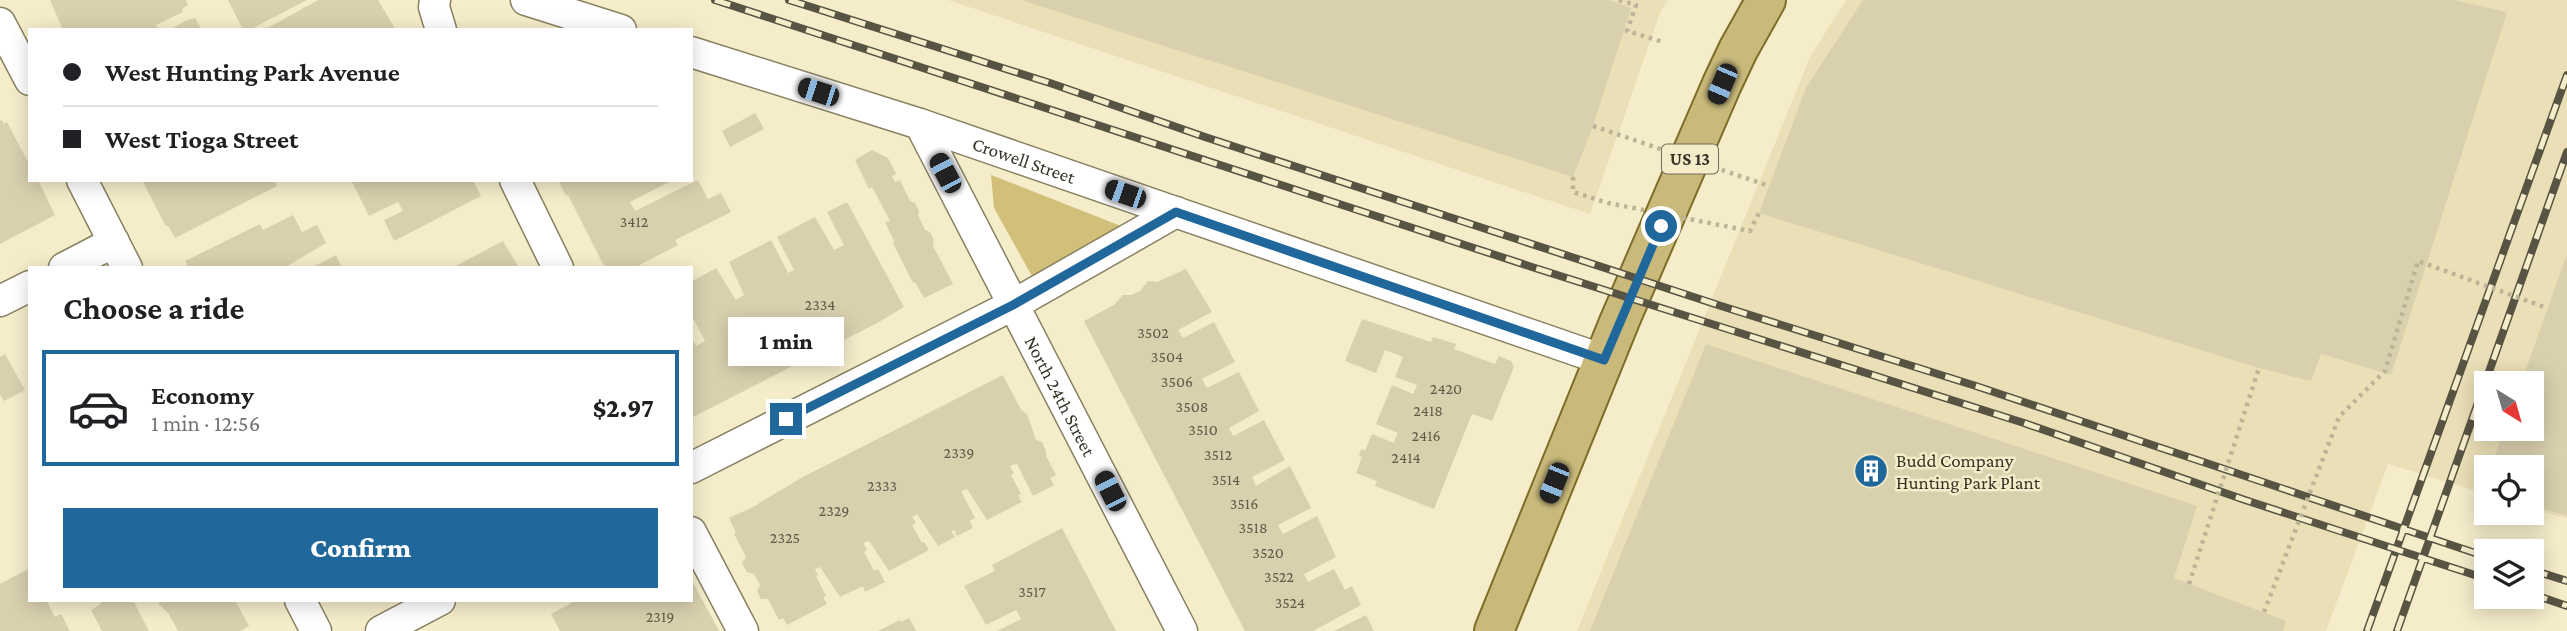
<!DOCTYPE html>
<html lang="en">
<head>
<meta charset="utf-8">
<style>
  body { margin:0; font-family:"Crimson Pro",serif; background:#f6f6f6; color:#202124; height:100vh; display:flex; flex-direction:column; font-size:26px; white-space:nowrap }
  * { box-sizing:border-box; margin:0 }
  p { font-size:23px; color:#757577 }
  .icon { flex:none; width:38px; height:38px; fill:none; stroke:currentColor; stroke-width:2; stroke-linecap:round; stroke-linejoin:round }
  .map { position:relative; flex:1; overflow:hidden }
  .side { position:absolute; left:28px; top:266px; width:665px; height:336px; display:flex; flex-direction:column; background:#fff; border-radius:0px; box-shadow:0 4px 18px #0003 }
  .side>* { flex:none }
  .top-card { position:absolute; left:28px; top:28px; width:665px; height:154px; border-radius:0px; box-shadow:0 4px 18px #0003; display:grid; align-content:center; height:154px; padding:0 35px; background:#fff }
  .needle { width:46px; rotate:143deg }
  .fabs { position:absolute; left:2474px; top:371px; display:grid; gap:14px }
  .fabs a { display:grid; place-items:center; width:70px; height:70px; border-radius:0px; background:#fff; box-shadow:0 4px 18px #0003; font-size:35px }
  .end { position:absolute; width:32px; height:32px; margin:-16px; border:9px solid #20689c; background:#fff; box-shadow:0 0 0 4px #fff }
  .from { border-radius:50% }
  .bubble { position:absolute; height:49px; border-radius:0px; background:#fff; box-shadow:0 4px 18px #0003; font-size:23px; font-weight:800; line-height:49px; text-align:center }
  .car { position:absolute; width:21px; height:42px; margin:-21px -10px; border-radius:9px; box-shadow:0 0 5px 2px #0007; background:linear-gradient(#222 24%,#8ab4d8 0 40%,#222 0 76%,#8ab4d8 0 86%,#222 0) }
  .top-card b { display:flex; align-items:center; gap:24px; height:66px; font-size:26px }
  .top-card b+b { border-top:2px solid #e0e0e0 }
  .top-card i { width:18px; height:18px; background:#202124 }
  ul { padding:0; list-style:none }
  li { display:flex; align-items:center; gap:21px; height:116px; margin:0 14px 10px; padding:0 21px; border:4px solid transparent; border-radius:0px }
  li div { flex:1 }
  li b { display:block; font-size:26px }
  li em { font-style:normal; font-weight:800 }
  li.selected { border-color:#20689c }
  li>.icon { width:63px; height:63px; stroke-width:1.5 }
  h2 { padding:0 35px; font-size:32px; line-height:84px }
  .cta { display:flex; gap:14px; margin-top:auto; padding:14px 35px }
  .cta a { flex:1; height:80px; border-radius:0px; background:#20689c; color:#fff; font-size:28px; font-weight:800; line-height:80px; text-align:center }
  .map>svg:first-child { display:block }
  .built { fill:#eadfb6; fill-rule:evenodd }
  .green { fill:#d2bf79 }
  .building { fill:#d9d0ae }
  .lines { fill:none; stroke-linecap:round; stroke-linejoin:round }
  .street-casing { stroke:#888061; stroke-width:33 }
  .primary-casing { stroke:#7e6d26; stroke-width:42 }
  .path { stroke:#bcb499; stroke-width:4.5; stroke-dasharray:3.5 5; stroke-linecap:butt }
  .street { stroke:#fff; stroke-width:30 }
  .primary { stroke:#c9ba7c; stroke-width:38 }
  .rail-casing { stroke:#585444; stroke-width:8 }
  .rail { stroke:#f5ecca; stroke-width:5; stroke-dasharray:16; stroke-linecap:butt }
  .path-bridge { stroke:#bcb499; stroke-width:4.5; stroke-dasharray:3.5 5; stroke-linecap:butt }
  .route { stroke:#20689c; stroke-width:9 }
  .labels { text-anchor:middle; stroke-width:5; stroke-linejoin:round; paint-order:stroke }
  .number-label { font-size:16px; fill:#605b49 }
  .shield { fill:#f5ecca; stroke:#706b58; stroke-width:2 }
  .shield-label { font-size:18px; font-weight:bold; fill:#373427 }
  .street-label { font-size:19px; fill:#373427; stroke:#f5ecca }
  .poi-label { font-size:19px; fill:#373427; stroke:#f5ecca; text-anchor:start }
</style>
</head>
<body>
<div class="map">
<svg width="2567" height="631" viewBox="0 0 2567 631">
  <rect width="100%" height="100%" fill="#f5ecca"/>
  <path class="built" d="M948,0H1668L1660,13L1590,214Z
    M1846,0H2567V519L2532,509V467H2487V494L2388,464L2326,631H1577L1810,57ZM2487,383H2532V429H2487Z"/>
  <path class="green" d="M991,175L1126,228L1033,278L994,208Z"/>
  <path class="building" d="M50,0H186L188,5L182,9L183,12L156,25L159,30H63Z
    M228,0H307L249,30H243Z
    M318,0H378L396,30H264Z
    M1021,0H1608L1631,8L1593,126L1573,177Z
    M1863,0H2454L2507,12L2391,375L2321,354L2311,381L2259,368L1759,213L1806,88Z
    M195,18L202,30H169L187,20Z
    M755,113L764,129L730,147L722,131Z
    M2,120L4,124L7,122L27,160L30,161V180H38L55,215L0,244V121Z
    M872,150L888,158L896,174L892,176L895,182L900,180L910,201L915,203L919,211L918,215L925,230L930,232L934,240L933,246L953,284L924,298L915,282L913,283L893,243H895L885,222L890,221L872,187L869,189L855,160Z
    M142,180H274L277,186L175,238L169,227L165,225Z
    M351,180H473L481,196L394,241L384,220L403,211L398,202L369,216Z
    M558,180H673L630,202L635,211L698,180L708,199L721,193L731,212L675,240L678,245L634,268H605L568,195L566,196Z
    M847,202L904,307L879,322L691,418V336L696,346L705,341L691,314V282L716,268L736,300L744,295L729,262L771,240L788,273L794,270L777,237L815,217L834,250L844,245L827,212Z
    M293,215L302,232L317,225L326,243L284,268H189L185,261L260,224L263,230Z
    M503,241L519,268H452Z
    M2567,254V516L2532,505V467H2491L2504,429H2532V383H2521Z
    M336,255L342,268H311Z
    M1186,269L1212,312L1178,330L1183,338L1214,322L1235,362L1202,379L1207,388L1239,372L1259,411L1229,428L1233,436L1264,420L1285,460L1252,477L1256,486L1290,466L1311,508L1278,525L1283,534L1317,516L1336,557L1304,574L1308,582L1334,569L1345,590L1352,586L1361,605L1313,631H1245L1084,321L1114,305L1123,295H1131L1140,291L1148,281L1157,282Z
    M1362,319L1431,342L1433,337L1456,344L1454,349L1495,364L1499,356L1511,361L1514,367L1492,421L1472,414L1434,509L1375,486L1377,481L1356,473L1362,457L1359,456L1361,449L1365,451L1372,434L1394,443L1395,439L1398,433L1376,424L1392,385L1413,394L1417,385L1395,377L1403,357L1385,350L1376,373L1345,361Z
    M1706,344L2197,506L2174,578L2286,621L2283,631H1590Z
    M5,354L25,390L4,401L0,394V357Z
    M1003,375L1021,410L1027,414L1036,440L1042,442L1046,451V456L1056,475L1050,478L1054,485L1033,496L1017,464L1012,465L1010,467L1014,473L1011,475L1021,494L1018,496L1022,502L987,520L967,489L961,491L975,518L970,521L973,528L957,536L954,530L951,531L955,537L938,546L917,514L912,517L916,523L912,525L922,543L924,542L929,550L889,571L869,541L863,543L867,550L864,552L874,571L878,569L885,582L865,592L863,586L840,597L820,567L815,569L818,575L816,576L826,596L823,597L827,604L787,625L783,618L779,620L768,599H761L757,591L760,585L754,574L747,572L742,563L746,557L734,534L736,533L729,518L753,507L801,478Z
    M1062,528L1116,631H997L1021,619L1016,610L986,625L964,586L995,571L992,565Z
    M30,568V600H46L55,617L61,614L70,631H0V584Z
    M691,579L719,631H560L551,614L577,600H691Z
    M99,600H133L149,631H102L91,610L101,604Z
    M159,600H235L249,626L240,631H178L169,614L159,604Z
    M1366,615L1374,631H1334Z
    M909,618L916,631H878L900,620L901,622Z"/>
  <g class="lines">
    <g class="street-casing">
      <g id="street">
        <path d="M435,0L434,7L441,30"/>
        <path d="M526,0L621,30"/>
        <path d="M0,23L30,80"/>
        <path id="s1" d="M691,52L920,124L1604,360"/>
        <path id="s2" d="M920,124L1182,631"/>
        <path d="M82,180L127,268"/>
        <path d="M515,180L558,268"/>
        <path d="M64,268L114,242"/>
        <path d="M0,301L30,286"/>
        <path d="M691,468L1013,305L1176,212"/>
        <path d="M691,532L743,631"/>
        <path d="M300,600L316,631"/>
        <path d="M381,631L440,600"/>
      </g>
    </g>
    <g class="primary-casing">
      <path id="primary" d="M1494,631L1620,320L1722,84L1738,50L1766,0"/>
    </g>
    <path class="path" d="M1619,0L1636,5L1627,31L1663,42"/>
    <use href="#street" class="street"/>
    <use href="#primary" class="primary"/>
    <g class="rail-casing">
      <path id="rail" d="M715,0L1535,268L2024,423L2245,500L2487,579
        M789,0L1050,83L1205,137L1718,305L1976,386L2487,557
        M2532,570L2567,581
        M2532,594L2567,606
        M2367,631L2567,75
        M2397,631L2567,152"/>
    </g>
    <use href="#rail" class="rail"/>
    <path class="path-bridge" d="M1593,126L1769,186
      M1573,177V192L1608,203L1750,231L1759,213
      M2189,584L2259,368
      M2264,612L2339,417L2385,371L2418,261L2547,308"/>
  </g>
  <g class="lines">
    <path class="route" d="M786,419L1013,305L1176,212L1604,360L1661,226"/>
  </g>
  <defs>
    <g id="building-disc" transform="scale(1.75)"><circle r="9.5" fill="#20689c" stroke="#f5ecca"/><path d="M-4-6H4V6H1V3H-1V6H-4ZM-2.5-4.3h1.7v1.8h-1.7ZM.8-4.3h1.7v1.8H.8ZM-2.5-1h1.7V.8h-1.7ZM.8-1h1.7V.8H.8Z" fill="#fff"/></g>
  </defs>
  <g fill-rule="evenodd">
    <use href="#building-disc" x="1871" y="471"/>
  </g>
  <g class="labels">
    <g class="number-label">
      <text x="634" y="227">3412</text>
      <text x="820" y="310">2334</text>
      <text x="1153" y="338">3502</text>
      <text x="1167" y="362">3504</text>
      <text x="1177" y="387">3506</text>
      <text x="1446" y="394">2420</text>
      <text x="1192" y="412">3508</text>
      <text x="1428" y="416">2418</text>
      <text x="1203" y="435">3510</text>
      <text x="1426" y="441">2416</text>
      <text x="959" y="458">2339</text>
      <text x="1218" y="460">3512</text>
      <text x="1406" y="463">2414</text>
      <text x="1226" y="485">3514</text>
      <text x="882" y="491">2333</text>
      <text x="1244" y="509">3516</text>
      <text x="834" y="516">2329</text>
      <text x="1253" y="533">3518</text>
      <text x="785" y="543">2325</text>
      <text x="1268" y="558">3520</text>
      <text x="1279" y="582">3522</text>
      <text x="1032" y="597">3517</text>
      <text x="1290" y="608">3524</text>
      <text x="660" y="622">2319</text>
    </g>
    <rect class="shield" x="1662" y="144.5" width="56" height="29" rx="5"/>
    <g class="shield-label">
      <text x="1690" y="165">US 13</text>
    </g>
    <g class="street-label">
      <text dy="7" stroke="none"><textPath href="#s1" startOffset="350">Crowell Street</textPath></text>
      <text dy="7" stroke="none"><textPath href="#s2" startOffset="306">North 24th Street</textPath></text>
    </g>
    <g class="poi-label">
      <text x="1896" y="467">Budd Company<tspan x="1896" dy="22">Hunting Park Plant</tspan></text>
    </g>
  </g>
</svg>
<div class="fabs">
<a><svg class="needle" viewBox="-14 -14 28 28"><path d="M0-13l5 13h-10z" fill="#e53935"/><path d="M0 13l5-13h-10z" fill="#757577"/></svg></a>
<a><svg class="icon" aria-label="locate" viewBox="0 0 24 24"><circle cx="12" cy="12" r="6"/><path d="M12 2v4M12 18v4M2 12h4M18 12h4"/></svg></a>
<a><svg class="icon" aria-label="layers" viewBox="0 0 24 24"><path d="M12 4l9 5-9 5-9-5zM3 14l9 5 9-5"/></svg></a>
</div>
<i class="end from" style="left:1661px;top:226px"></i>
<i class="end" style="left:786px;top:419px"></i>
<div class="bubble" style="left:728px;top:317px;width:116px">1 min</div>
<i class="car" style="left:1722px;top:84px;rotate:203deg"></i>
<i class="car" style="left:818px;top:92px;rotate:288deg"></i>
<i class="car" style="left:945px;top:173px;rotate:332deg"></i>
<i class="car" style="left:1125px;top:194px;rotate:289deg"></i>
<i class="car" style="left:1554px;top:483px;rotate:202deg"></i>
<i class="car" style="left:1110px;top:491px;rotate:333deg"></i>
<div class="top-card">
<b><i class="from"></i>West Hunting Park Avenue</b>
<b><i></i>West Tioga Street</b>
</div>
<section class="side">
<h2>Choose a ride</h2>
<ul>
<li class="selected"><svg class="icon" aria-label="car" viewBox="0 0 24 24"><path d="M5 17H2v-5l4-1 3-4h7l3 4 3 1v5h-3M9 17h6M6 11h13"/><circle cx="7" cy="17" r="2"/><circle cx="17" cy="17" r="2"/></svg><div><b>Economy</b><p>1 min · 12:56</p></div><em>$2.97</em></li>
</ul>
<div class="cta"><a>Confirm</a></div>
</section>
</div>
</body>
</html>
